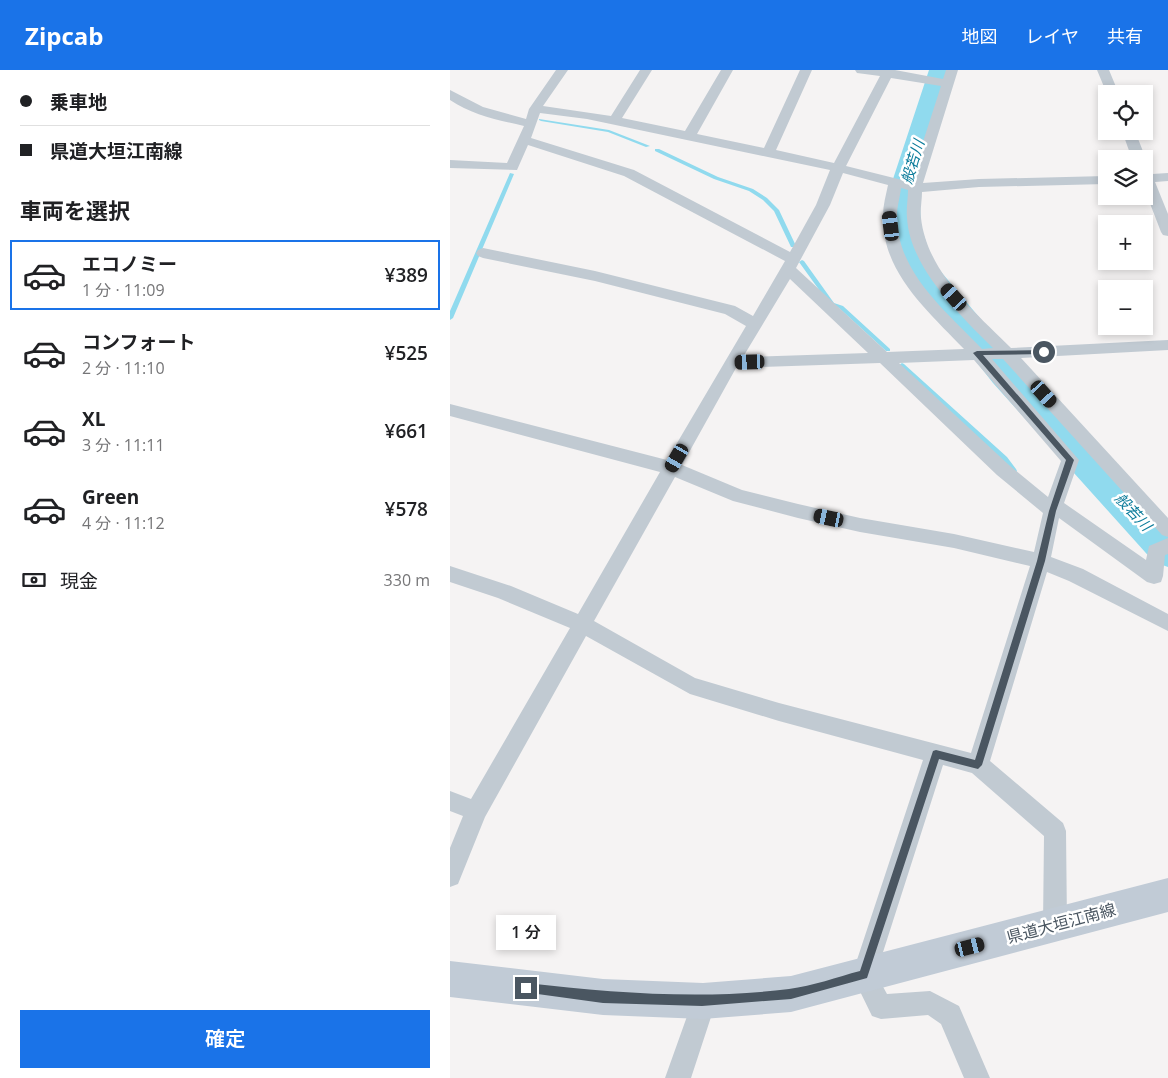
<!DOCTYPE html>
<html lang="ja">
<head>
<meta charset="utf-8">
<style>
  body { margin:0; font-family:"Open Sans","Noto Sans JP",sans-serif; background:#f6f6f6; color:#202124; height:100vh; display:flex; flex-direction:column; font-size:19px; white-space:nowrap }
  * { box-sizing:border-box; margin:0 }
  p { font-size:16px; color:#757577 }
  .icon { flex:none; width:28px; height:28px; fill:none; stroke:currentColor; stroke-width:2; stroke-linecap:round; stroke-linejoin:round }
  .map { position:relative; flex:1; overflow:hidden }
  .panel { display:flex; flex-direction:column; background:#fff; width:450px }
  .panel>* { flex:none }
  .banner { display:grid; align-content:center; height:110px; padding:0 20px; background:#fff }
  .controls { position:absolute; left:648px; top:15px; display:grid; gap:10px }
  .controls a { display:grid; place-items:center; width:55px; height:55px; border-radius:0px; background:#fff; box-shadow:0 2px 8px #0003; font-size:25px }
  .end { position:absolute; width:22px; height:22px; margin:-11px; border:6px solid #4a5661; background:#fff; box-shadow:0 0 0 2px #fff }
  .from { border-radius:50% }
  .bubble { position:absolute; height:35px; border-radius:0px; background:#fff; box-shadow:0 2px 8px #0003; font-size:16px; font-weight:600; line-height:35px; text-align:center }
  .car { position:absolute; width:15px; height:30px; margin:-15px -8px; border-radius:6px; box-shadow:0 0 4px 1px #0007; background:linear-gradient(#222 24%,#8ab4d8 0 40%,#222 0 76%,#8ab4d8 0 86%,#222 0) }
  .banner b { display:flex; align-items:center; gap:18px; height:48px; font-size:19px }
  .banner b+b { border-top:1px solid #e0e0e0 }
  .banner i { width:12px; height:12px; background:#202124 }
  ul { padding:0; list-style:none }
  li { display:flex; align-items:center; gap:15px; height:70px; margin:0 10px 8px; padding:0 10px; border:2px solid transparent; border-radius:0px }
  li div { flex:1 }
  li b { display:block; font-size:19px }
  li em { font-style:normal; font-weight:600 }
  li.current { border-color:#1a73e8 }
  li>.icon { width:45px; height:45px; stroke-width:1.5 }
  h2 { padding:0 20px; font-size:22px; line-height:60px }
  .pay { display:flex; align-items:center; gap:12px; height:55px; padding:0 20px; font-size:19px }
  .pay p { margin-inline-start:auto }
  .button { display:flex; gap:10px; margin-top:auto; padding:10px 20px }
  .button a { flex:1; height:58px; border-radius:0px; background:#1a73e8; color:#fff; font-size:20px; font-weight:600; line-height:58px; text-align:center }
  header { display:flex; align-items:center; gap:30px; box-sizing:border-box; height:70px; padding:0 25px; background:#1a73e8; color:#fff }
  header strong { font-size:24px }
  nav { display:flex; gap:28px; margin-inline-start:auto; font-size:18px }
  main { display:flex; flex:1; min-height:0 }
  .map>svg:first-child { display:block }
  .lines { fill:none; stroke-linecap:round; stroke-linejoin:round }
  .stream { fill:#90daee; fill-rule:evenodd }
  .river { fill:#90daee; fill-rule:evenodd }
  .minor { fill:#c1cad2; fill-rule:evenodd }
  .secondary { fill:#c1cbd6; fill-rule:evenodd }
  .route { fill:#4a5661 }
  .labels { text-anchor:middle; stroke-width:5; stroke-linejoin:round; paint-order:stroke }
  .water-label { font-size:15px; font-style:italic; fill:#0c7c9b; stroke:#fff }
  .near-street-label { font-size:16px; fill:#4a5661; stroke:#fff }
</style>
</head>
<body>
<header>
<strong>Zipcab</strong>
<nav><a>地図</a><a>レイヤ</a><a>共有</a></nav>
</header>
<main>
<section class="panel">
<div class="banner">
<b><i class="from"></i>乗車地</b>
<b><i></i>県道大垣江南線</b>
</div>
<h2>車両を選択</h2>
<ul>
<li class="current"><svg class="icon" aria-label="car" viewBox="0 0 24 24"><path d="M5 17H2v-5l4-1 3-4h7l3 4 3 1v5h-3M9 17h6M6 11h13"/><circle cx="7" cy="17" r="2"/><circle cx="17" cy="17" r="2"/></svg><div><b>エコノミー</b><p>1 分 · 11:09</p></div><em>¥389</em></li>
<li><svg class="icon" aria-label="car" viewBox="0 0 24 24"><path d="M5 17H2v-5l4-1 3-4h7l3 4 3 1v5h-3M9 17h6M6 11h13"/><circle cx="7" cy="17" r="2"/><circle cx="17" cy="17" r="2"/></svg><div><b>コンフォート</b><p>2 分 · 11:10</p></div><em>¥525</em></li>
<li><svg class="icon" aria-label="car" viewBox="0 0 24 24"><path d="M5 17H2v-5l4-1 3-4h7l3 4 3 1v5h-3M9 17h6M6 11h13"/><circle cx="7" cy="17" r="2"/><circle cx="17" cy="17" r="2"/></svg><div><b>XL</b><p>3 分 · 11:11</p></div><em>¥661</em></li>
<li><svg class="icon" aria-label="car" viewBox="0 0 24 24"><path d="M5 17H2v-5l4-1 3-4h7l3 4 3 1v5h-3M9 17h6M6 11h13"/><circle cx="7" cy="17" r="2"/><circle cx="17" cy="17" r="2"/></svg><div><b>Green</b><p>4 分 · 11:12</p></div><em>¥578</em></li>
</ul>
<div class="pay"><svg class="icon" aria-label="cash" viewBox="0 0 24 24"><path d="M3 7h18v10H3z"/><circle cx="12" cy="12" r="2"/></svg>現金<p>330 m</p></div>
<div class="button"><a>確定</a></div>
</section>
<div class="map">
<svg width="718" height="1008" viewBox="0 0 718 1008">
  <rect width="100%" height="100%" fill="#f5f3f3"/>
  <g class="lines">
    <path class="stream" d="M89,49L159,60L200,76L196,77L158,62L91,51L89,50Z
      M205,79H209L268,107L303,119L317,128L329,140L346,176L345,177H341L324,141L313,130L299,121L264,109L205,81Z
      M60,103L64,104L3,248L0,250V241Z
      M352,190L354,191L384,233L393,236L440,279V281H436L389,238L380,235L349,192Z
      M452,293L454,294L557,387L566,399L567,401L566,403H562L553,391L450,296L449,295Z"/>
    <path class="river" d="M479,0H505L472,113L469,117L471,156L482,191L569,295L718,453V497L704,492L543,313L451,195C443,175 430,128 443,109Z"/>
    <path class="minor" d="M106,0H118L93,36L161,46L190,0H202L172,48L235,61L271,0H283L247,64L314,78L350,0H362L326,80L384,93L430,6L407,3L405,0H445L493,9L496,0H508L473,113L529,109L656,106V114L529,117L472,122C472,130 470,140 471,148C477,202 525,242 561,278L718,270V280L571,288L718,448V467L712,465L553,289H542L629,390L614,433L696,490L699,476L718,468V484L715,485L713,506L711,512L704,514L697,512L609,448L601,487L633,499L718,544V561L619,511L597,502L540,691L613,753L616,761L617,855L613,863L605,867L597,863L593,855L594,766L522,703L493,695L426,904L437,924L480,921L509,936L540,1008H514L491,954L478,945L431,949L422,946L402,905L473,690L329,651L240,624L136,566L35,747L8,814L0,817V778L13,746L0,741V721L21,729L120,558L48,528L0,512V496L61,516L128,544L210,402L0,346V334L217,390L296,256L275,244L145,211L33,188L28,186L26,183L28,180L33,178L145,201L285,236L303,246L335,191L174,106L78,75L67,100L0,98V90L57,93L74,56C48,50 22,45 0,30V20L33,37L76,49L79,39ZM441,8L491,16L460,112L396,96ZM90,43L137,49L380,100L366,135L340,182L184,100L81,68ZM393,103L438,115C436,125 433,135 433,145C431,202 479,242 514,279L437,282L346,198L380,135ZM451,118L458,120C458,129 456,139 457,148C460,198 510,245 543,278L532,279C496,241 446,202 447,145C447,137 450,127 451,118ZM340,209L418,283L293,287ZM524,290L611,391L598,427L559,395L449,293ZM430,293L547,405L593,443L584,482L504,464L410,448L348,434L292,420L232,395L286,298ZM225,407L283,431L348,448L410,462L504,478L580,496L521,683L329,633L245,608L144,551Z
      M647,0H659L669,24H657Z
      M672,61H685L696,89L694,92V89H682Z
      M694,98L699,99L702,104L718,103V111L705,112L718,144V166L713,165L711,162L694,118Z
      M249,935L258,938L261,947L241,1008H215L240,938Z"/>
    <path class="secondary" d="M718,808V842L341,942L253,949L153,945L0,927V891L153,909L253,913L341,906Z"/>
  </g>
  <path class="route" d="M597,280V283L594,284L533,285L624,390L606,441L595,491L532,695L528,699L489,689L417,908L341,929L252,936L153,933L73,922L71,918L73,915L76,913C164,923 252,930 339,919C363,916 387,907 410,901L483,681L486,680L525,690L587,491L599,441L616,390L523,283L527,281Z"/>
  <g class="labels">
    <g class="water-label">
      <text transform="translate(463 92) rotate(-73)" y="5">般若川</text>
      <text transform="translate(683 442) rotate(47)" y="5">般若川</text>
    </g>
    <g class="near-street-label">
      <text transform="translate(611 853) rotate(-15)" y="6">県道大垣江南線</text>
    </g>
  </g>
</svg>
<div class="controls">
<a><svg class="icon" aria-label="locate" viewBox="0 0 24 24"><circle cx="12" cy="12" r="6"/><path d="M12 2v4M12 18v4M2 12h4M18 12h4"/></svg></a>
<a><svg class="icon" aria-label="layers" viewBox="0 0 24 24"><path d="M12 4l9 5-9 5-9-5zM3 14l9 5 9-5"/></svg></a>
<a>+</a>
<a>−</a>
</div>
<i class="end from" style="left:594px;top:282px"></i>
<i class="end" style="left:76px;top:918px"></i>
<div class="bubble" style="left:46px;top:845px;width:60px">1 分</div>
<i class="car" style="left:441px;top:156px;rotate:353deg"></i>
<i class="car" style="left:504px;top:227px;rotate:318deg"></i>
<i class="car" style="left:300px;top:292px;rotate:268deg"></i>
<i class="car" style="left:594px;top:324px;rotate:138deg"></i>
<i class="car" style="left:227px;top:388px;rotate:210deg"></i>
<i class="car" style="left:379px;top:448px;rotate:282deg"></i>
<i class="car" style="left:520px;top:877px;rotate:76deg"></i>
</div>
</main>
</body>
</html>
